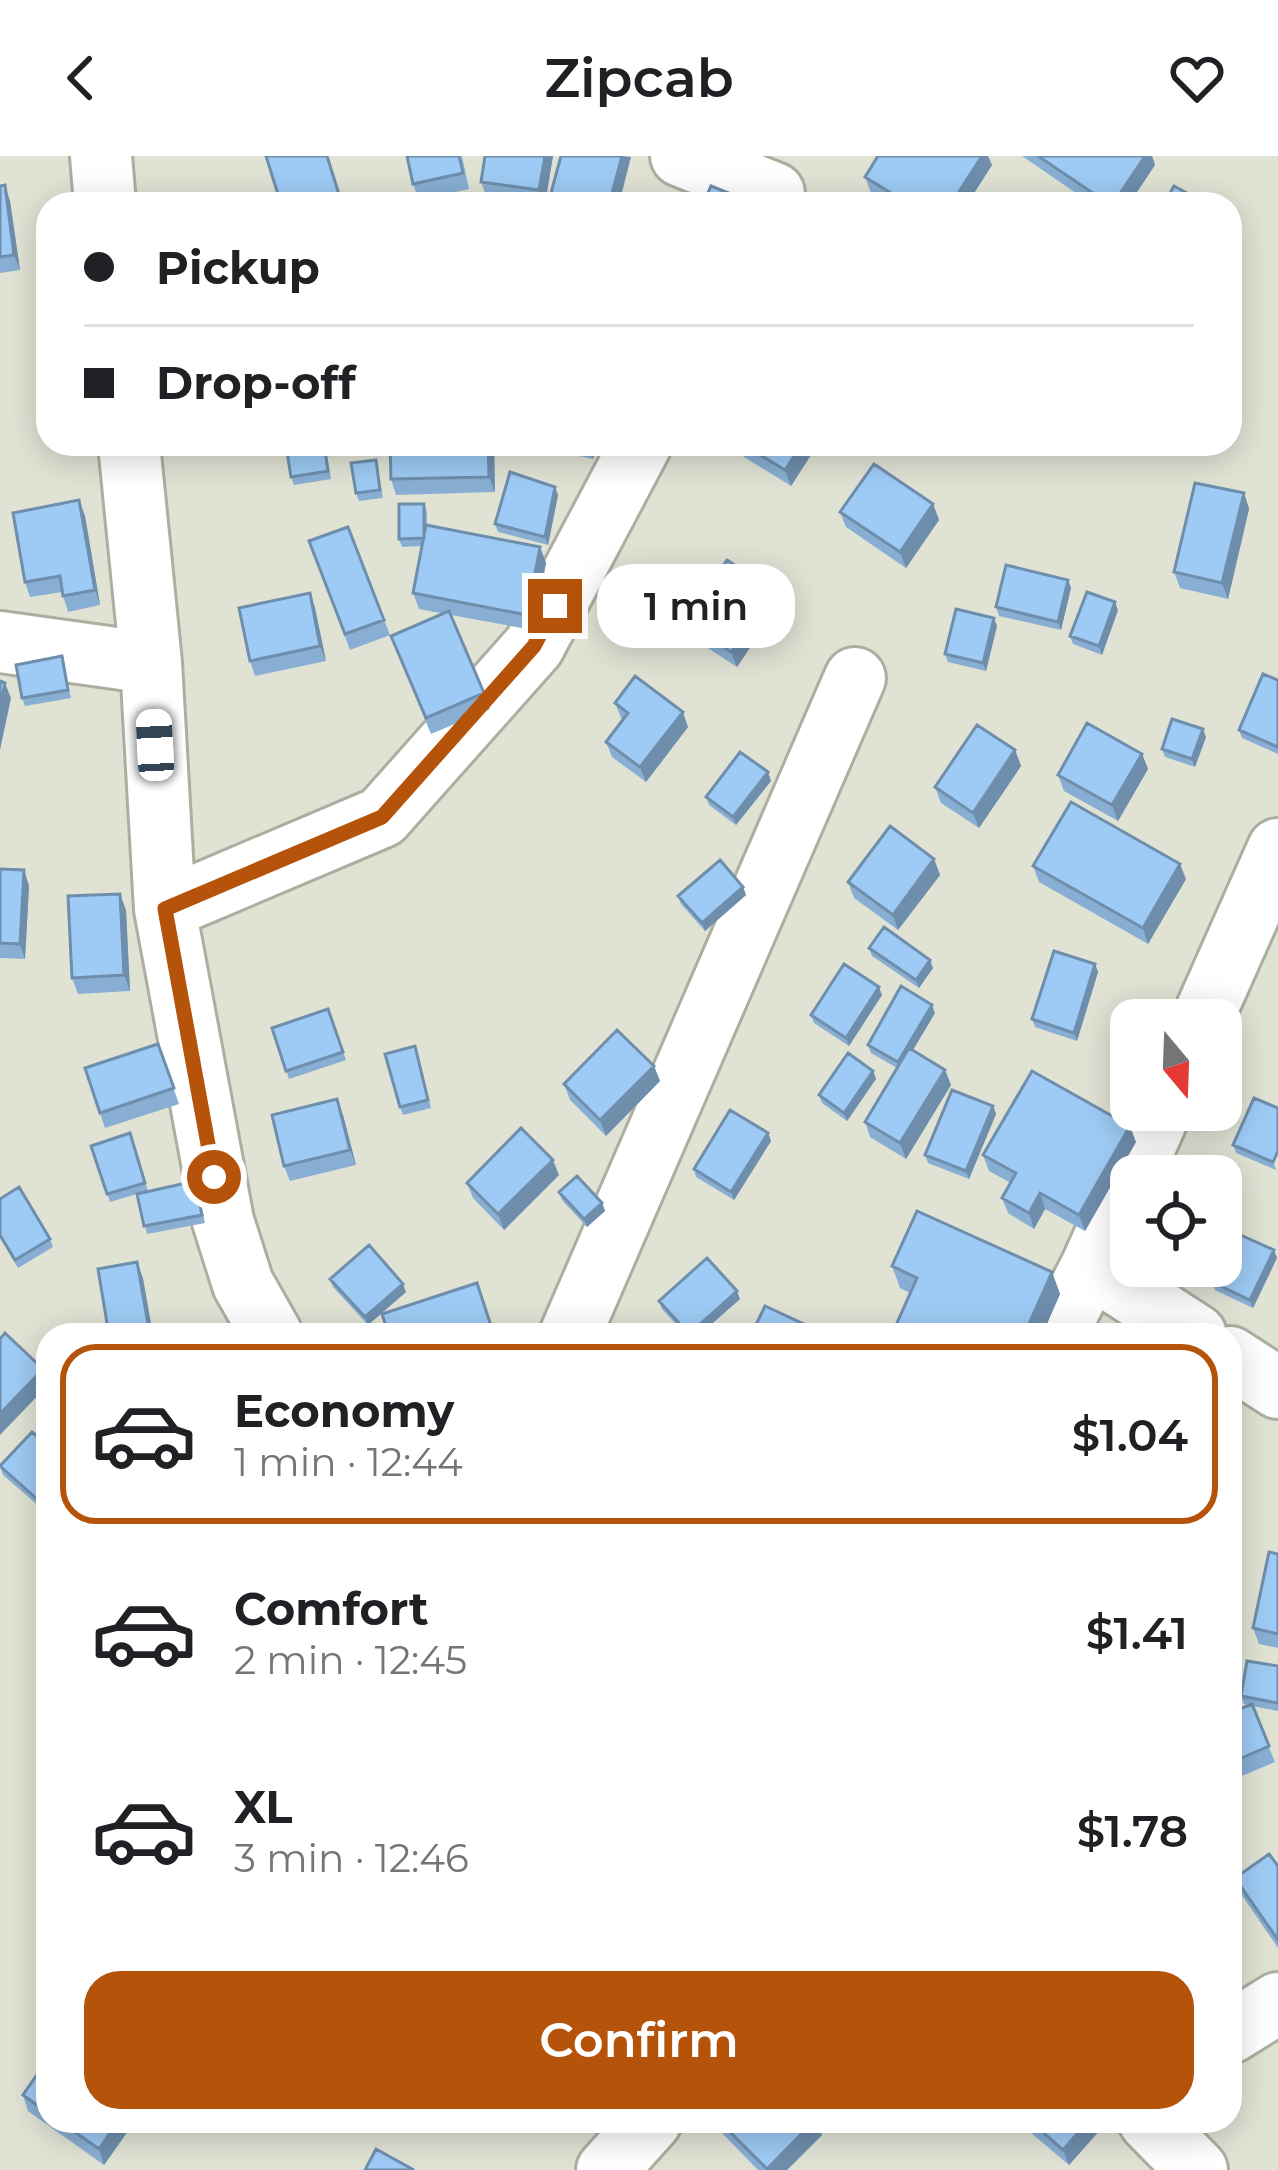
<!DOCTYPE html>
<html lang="en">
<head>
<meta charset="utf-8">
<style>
  body { margin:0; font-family:Montserrat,sans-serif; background:#f2f2f2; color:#202124; height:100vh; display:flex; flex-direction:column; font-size:45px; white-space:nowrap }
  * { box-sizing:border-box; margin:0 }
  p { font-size:39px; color:#757577 }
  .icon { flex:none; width:66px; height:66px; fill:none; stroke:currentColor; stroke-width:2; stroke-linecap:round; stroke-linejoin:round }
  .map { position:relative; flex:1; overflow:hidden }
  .details { position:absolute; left:36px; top:1167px; width:1206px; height:810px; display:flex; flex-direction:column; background:#fff; border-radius:36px; box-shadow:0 6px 30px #0003 }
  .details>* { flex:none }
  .guide { position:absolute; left:36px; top:36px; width:1206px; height:264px; border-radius:36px; box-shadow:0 6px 30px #0003; display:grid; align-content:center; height:264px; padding:0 48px; background:#fff }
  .needle { width:78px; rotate:161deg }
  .fabs { position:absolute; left:1110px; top:843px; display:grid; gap:24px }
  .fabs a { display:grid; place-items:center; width:132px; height:132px; border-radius:24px; background:#fff; box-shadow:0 6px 30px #0003; font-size:60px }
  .end { position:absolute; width:54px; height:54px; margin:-27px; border:15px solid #b45309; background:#fff; box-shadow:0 0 0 6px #fff }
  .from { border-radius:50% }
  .bubble { position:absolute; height:84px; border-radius:36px; background:#fff; box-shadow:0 6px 30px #0003; font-size:39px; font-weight:600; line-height:84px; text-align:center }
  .car { position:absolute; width:36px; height:72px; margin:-36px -18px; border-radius:15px; box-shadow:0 0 9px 3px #0007; background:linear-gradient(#fff 24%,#345 0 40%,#fff 0 76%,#345 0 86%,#fff 0) }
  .guide b { display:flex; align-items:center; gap:42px; height:114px; font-size:45px }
  .guide b+b { border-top:3px solid #e0e0e0 }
  .guide i { width:30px; height:30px; background:#202124 }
  ul { padding:21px 0 0; list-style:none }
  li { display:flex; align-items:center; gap:36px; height:180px; margin:0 24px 18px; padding:0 24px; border:6px solid transparent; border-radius:36px }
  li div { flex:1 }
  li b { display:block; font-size:45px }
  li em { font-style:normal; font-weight:600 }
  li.current { border-color:#b45309 }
  li>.icon { width:108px; height:108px; stroke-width:1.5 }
  .primary-button { display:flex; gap:24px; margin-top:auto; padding:24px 48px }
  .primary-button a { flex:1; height:138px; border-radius:36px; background:#b45309; color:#fff; font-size:48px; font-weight:600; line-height:138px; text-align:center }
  header { display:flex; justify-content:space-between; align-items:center; height:156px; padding:0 48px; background:#fff; font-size:54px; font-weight:600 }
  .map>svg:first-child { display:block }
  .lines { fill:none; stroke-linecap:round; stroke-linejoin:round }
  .minor-casing { stroke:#acafa0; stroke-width:66 }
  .minor { stroke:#fff; stroke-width:60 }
  .wall { fill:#88afd3 }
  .shaded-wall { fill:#6f8eac }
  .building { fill:#9ecbf5; stroke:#6f8eac; stroke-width:3 }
  .route { stroke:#b45309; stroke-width:15 }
</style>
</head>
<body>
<header><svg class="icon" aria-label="back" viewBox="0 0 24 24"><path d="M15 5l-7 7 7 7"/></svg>Zipcab<svg class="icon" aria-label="heart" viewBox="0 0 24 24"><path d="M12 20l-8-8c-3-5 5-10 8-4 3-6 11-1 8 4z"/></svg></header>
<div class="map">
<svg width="1278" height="2014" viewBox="0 0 1278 2014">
  <rect width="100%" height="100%" fill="#e0e3d4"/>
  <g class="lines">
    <g class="minor-casing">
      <path id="minor" d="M101,0L105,48
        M681,0L774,37
        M129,288L151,507L165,753L223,1065L243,1128L272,1179
        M0,486L151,507
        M165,753L382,661L534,490L641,288
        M1202,864L1278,693
        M1132,1020L1161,954
        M1091,1111L1196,1179
        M570,1179L855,522
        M1056,1179L1091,1111L1131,1022
        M1230,1201L1278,1232
        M1230,1877L1278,1847
        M1149,1965L1197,2014
        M607,2014L651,1965"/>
    </g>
    <use href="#minor" class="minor"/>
  </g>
  <path class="wall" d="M462,0L469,33L419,44L413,28Z
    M553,0L545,48H531L487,42L481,26Z
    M1022,0H1152L1155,9L1129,48H1092Z
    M992,9L967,48H889L871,37L865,21Z
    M0,30L10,45L20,114L0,117Z
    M296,288H325L331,323L294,329L291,321Z
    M494,288L495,336L396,339L391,323Z
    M525,288H597L593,303Z
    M739,288H818L791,330L744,301Z
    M376,304L383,342L359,345L356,337Z
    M555,331L558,339L548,389L498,376L495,368Z
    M1244,337L1249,353L1228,443L1180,432L1174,416Z
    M79,344L85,360L100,449L68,456L62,436L30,441L25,426Z
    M424,348L427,356V370L540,391L546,407L533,474L451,459L490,553L431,578L397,496L445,458L419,453L413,437L422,390L402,391L399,383Z
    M933,348L939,364L906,412L846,371L840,356Z
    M348,371L390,479L350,494L309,385Z
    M1068,424L1071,432L1061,474L999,460L996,451Z
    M773,434L778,450L737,511L691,481L686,465Z
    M310,437L315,452L326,505L255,520L250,505Z
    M1118,454L1102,499L1073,488L1070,480Z
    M997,470L986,515L948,506L945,498Z
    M62,500L71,542L25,550L22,542Z
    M1278,524V598L1242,582L1239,574Z
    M615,547L688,571L646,626L612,601L606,586L622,564Z
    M1206,581L1195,611L1165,601L1162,593Z
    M1015,594L1021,610L979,672L941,647L935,631Z
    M1142,598L1148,613L1118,665L1064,635L1058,619Z
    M768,616L771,625L736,669L709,649L706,641Z
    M934,703L940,719L898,774L854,742L848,726Z
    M1033,710L1186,723L1148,788L1039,726Z
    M0,713L24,714L29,730L25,803L0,802Z
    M743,731L746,739L705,775L681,748L678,740Z
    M126,754L130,835L78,838L72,822Z
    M869,792L933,812L919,832L872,800Z
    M1095,808L1098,816L1077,885L1035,871L1032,863Z
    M882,839L849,890L814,867L811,859Z
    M328,853L346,904L289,923L272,872Z
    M935,857L913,894L945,914L951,929L906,1003L870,981L865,966L897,912L871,897L868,889Z
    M158,888L179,948L105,972L85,912Z
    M415,890L431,952L403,959L400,951Z
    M654,910L660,925L606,980L570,944L564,928Z
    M873,915L876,923L847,965L822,947L819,939Z
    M1254,942L1276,1014L1236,997L1233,989Z
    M993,950L996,958L969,1023L928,1007L925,999Z
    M343,959L356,1009L290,1025L284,1010Z
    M130,977L148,1035L198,1033L205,1067L147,1078L137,1038L110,1046L91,990Z
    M768,977L771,985L734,1044L696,1021L694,1013Z
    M1136,986L1085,1075L1045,1053L1034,1073L1008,1057L1002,1042L1011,1027L989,1015L983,999Z
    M559,1019L504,1074L473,1042L467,1027Z
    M559,1036L602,1047L605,1055L587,1071L562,1044Z
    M0,1043L50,1083L53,1091L18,1112L0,1082Z
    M1277,1102L1253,1152L1215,1134L1212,1126Z
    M892,1110L1052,1116L1060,1138L1042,1179H901L897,1167L910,1137L900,1132Z
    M330,1123L406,1136L368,1169L333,1131Z
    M740,1143L699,1179H686L662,1153L659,1145Z
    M48,1290V1342L40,1351L3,1319L0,1310Z
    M1278,1398V1492L1259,1488L1253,1472Z
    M1278,1510V1555L1252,1550L1275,1606L1230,1625V1557L1249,1549L1244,1548L1241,1540Z
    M1278,1710V1792L1241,1738L1235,1722Z
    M48,1903V1965H135L104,2009L28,1955L23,1939Z
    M716,1965H817L822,1979L787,2014H758L720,1975Z
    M1017,1965H1108L1069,2009Z"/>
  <path class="shaded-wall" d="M545,0H553L545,48L539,34Z
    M622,0L631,1L619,48H609Z
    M982,0H988L992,9L967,48H951Z
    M1145,0H1152L1155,9L1129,48H1113Z
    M5,29L10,45L20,114L14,99Z
    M488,288H494L495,336L489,321Z
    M588,288H597L593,303Z
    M802,288H818L791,330L785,314Z
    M555,331L558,339L548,389L545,381Z
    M1244,337L1249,353L1228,443L1222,427Z
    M79,344L85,360L100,449L95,434Z
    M933,348L939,364L906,412L900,396Z
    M540,391L546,407L533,474L527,459Z
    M1068,424L1071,432L1061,474L1058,466Z
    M773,434L778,450L737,511L731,496Z
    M310,437L315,452L326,505L320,490Z
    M1115,446L1118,454L1102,499L1099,490Z
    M994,462L997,470L986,515L983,507Z
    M5,527L11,542L0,594V552Z
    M683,556L688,571L646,626L640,611Z
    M1203,573L1206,581L1195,611L1192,603Z
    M1015,594L1021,610L979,672L973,657Z
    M1142,598L1148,613L1118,665L1112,649Z
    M768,616L771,625L736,669L733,661Z
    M934,703L940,719L898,774L893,759Z
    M1180,708L1186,723L1148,788L1143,772Z
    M24,714L29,730L25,803L20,788Z
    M743,731L746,739L705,775L702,767Z
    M120,738L126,754L130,835L124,819Z
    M930,804L933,812L919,832L916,824Z
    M1095,808L1098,816L1077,885L1074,877Z
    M879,831L882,839L849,890L846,882Z
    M932,849L935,857L901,914L898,906Z
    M654,910L660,925L606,980L600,964Z
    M945,914L951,929L906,1003L900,987Z
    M873,915L876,923L847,965L844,957Z
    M337,943L343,959L356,1009L350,994Z
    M993,950L996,958L969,1023L966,1015Z
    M1130,970L1136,986L1085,1075L1079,1059Z
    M768,977L771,985L734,1044L731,1036Z
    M553,1004L559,1019L504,1074L498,1058Z
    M1040,1037L1045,1053L1034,1073L1029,1057Z
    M602,1047L605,1055L587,1071L584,1063Z
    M1274,1094L1277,1102L1253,1152L1250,1144Z
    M137,1106L143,1122L153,1179H150Z
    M1052,1116L1060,1138L1042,1179H1024Z
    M403,1128L406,1136L368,1169L365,1161Z
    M737,1135L740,1143L699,1179H689Z
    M43,1213L48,1229L0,1279V1258Z
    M48,1331V1342L40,1351L37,1343Z
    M118,1965H135L104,2009L99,1993Z
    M814,1965H817L822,1979L787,2014H768Z
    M1088,1965H1108L1069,2009L1063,1994Z"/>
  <path class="building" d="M266,0H327L342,48H281Z
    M407,0H459L463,17L413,28Z
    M485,0H545L539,34L481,26Z
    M561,0H622L609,48H548Z
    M878,0H982L951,48H909L865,21Z
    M1038,0H1145L1113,48H1109Z
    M5,29L14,99L0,101V30Z
    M711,30L751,46L750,48H703Z
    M1174,30L1207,48H1164Z
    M296,288H324L328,315L291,321L286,290Z
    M390,288H488L489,321L391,323Z
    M742,288H802L785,314Z
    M376,304L380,334L356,337L351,307Z
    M874,308L933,348L900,396L840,356Z
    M510,316L555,331L545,381L495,368Z
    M1195,327L1244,337L1222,427L1174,416Z
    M79,344L95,434L63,440L60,420L25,426L13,357Z
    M399,348H424V382L399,383Z
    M426,369L540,391L527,459L413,437Z
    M348,371L384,464L345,478L309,385Z
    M727,404L773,434L731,496L686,465Z
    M1006,409L1068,424L1058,466L996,451Z
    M1087,436L1115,446L1099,490L1070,480Z
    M310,437L320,490L250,505L239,452Z
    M956,453L994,462L983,507L945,498Z
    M449,455L484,537L426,562L391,480Z
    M62,500L68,534L22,542L16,509Z
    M1263,518L1278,524V591L1239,574Z
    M635,520L683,556L640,611L606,586L628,557L615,547Z
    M0,525L5,527L0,552Z
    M1172,563L1203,573L1192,603L1162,593Z
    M1087,567L1142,598L1112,649L1058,619Z
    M977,569L1015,594L973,657L935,631Z
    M740,596L768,616L733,661L706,641Z
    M1071,646L1180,708L1143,772L1033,710Z
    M890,670L934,703L893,759L848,726Z
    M720,704L743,731L702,767L678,740Z
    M0,713L24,714L20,788L0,787Z
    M120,738L124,819L72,822L68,740Z
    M884,771L930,804L916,824L869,792Z
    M1054,795L1095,808L1074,877L1032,863Z
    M844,808L879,831L846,882L811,859Z
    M901,830L932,849L898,906L868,889Z
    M328,853L343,896L286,915L272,872Z
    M617,874L654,910L600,964L564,928Z
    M158,888L174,932L100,957L85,912Z
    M415,890L428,944L400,951L385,898Z
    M909,892L945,914L900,987L865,966Z
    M848,897L873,915L844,957L819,939Z
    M1032,915L1130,970L1079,1059L1040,1037L1029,1057L1002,1042L1016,1017L983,999Z
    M952,934L993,950L966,1015L925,999Z
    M1254,942L1278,952V995L1273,1006L1233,989Z
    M337,943L350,994L284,1010L272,959Z
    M730,954L768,977L731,1036L694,1013Z
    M521,972L553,1004L498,1058L467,1027Z
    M130,977L145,1027L107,1038L91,990Z
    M577,1020L602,1047L584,1063L559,1036Z
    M195,1025L202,1059L144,1070L137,1038Z
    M19,1031L50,1083L15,1104L0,1079V1043Z
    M917,1055L1052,1116L1024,1179H925L897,1167L917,1122L892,1110Z
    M1236,1077L1274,1094L1250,1144L1212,1126Z
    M369,1089L403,1128L365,1161L330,1123Z
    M707,1102L737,1135L689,1178L659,1145Z
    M137,1106L150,1179H109L98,1113Z
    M477,1127L494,1179H389L382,1158Z
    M765,1150L808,1170L803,1179H751Z
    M5,1177L43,1213L0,1258V1183Z
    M32,1276L48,1290V1331L37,1343L0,1310Z
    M1269,1396L1278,1398V1478L1253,1472Z
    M1247,1505L1278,1510V1547L1241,1540Z
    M1252,1548L1269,1590L1230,1607V1557Z
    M1269,1698L1278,1710V1784L1235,1722Z
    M48,1903V1957L23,1939Z
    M59,1965H118L99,1993Z
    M719,1965H814L767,2013Z
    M1030,1965H1088L1063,1994Z
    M376,1993L414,2014H365Z"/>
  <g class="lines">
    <path class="route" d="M214,1021L165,753L382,661L534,490L555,450"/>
  </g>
</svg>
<div class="fabs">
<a><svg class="needle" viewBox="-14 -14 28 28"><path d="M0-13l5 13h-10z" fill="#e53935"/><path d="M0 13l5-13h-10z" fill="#757577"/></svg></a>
<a><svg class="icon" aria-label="locate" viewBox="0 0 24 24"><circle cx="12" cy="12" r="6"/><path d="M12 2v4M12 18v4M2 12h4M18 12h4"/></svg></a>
</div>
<i class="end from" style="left:214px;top:1021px"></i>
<i class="end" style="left:555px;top:450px"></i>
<div class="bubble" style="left:597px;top:408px;width:198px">1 min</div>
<i class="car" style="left:155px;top:589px;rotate:357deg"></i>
<div class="guide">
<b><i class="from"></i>Pickup</b>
<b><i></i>Drop-off</b>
</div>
<section class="details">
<ul>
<li class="current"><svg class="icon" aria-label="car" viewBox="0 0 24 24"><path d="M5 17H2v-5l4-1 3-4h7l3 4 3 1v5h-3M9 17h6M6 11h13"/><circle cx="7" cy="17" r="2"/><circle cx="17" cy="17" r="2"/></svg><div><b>Economy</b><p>1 min · 12:44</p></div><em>$1.04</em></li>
<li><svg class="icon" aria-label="car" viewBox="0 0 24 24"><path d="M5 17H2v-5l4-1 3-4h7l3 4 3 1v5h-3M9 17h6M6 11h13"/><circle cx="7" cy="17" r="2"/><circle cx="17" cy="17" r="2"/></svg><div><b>Comfort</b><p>2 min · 12:45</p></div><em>$1.41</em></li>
<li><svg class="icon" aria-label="car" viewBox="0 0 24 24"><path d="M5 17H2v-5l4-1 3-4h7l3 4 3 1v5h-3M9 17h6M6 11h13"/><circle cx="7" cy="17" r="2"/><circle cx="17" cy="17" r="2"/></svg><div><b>XL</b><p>3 min · 12:46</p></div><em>$1.78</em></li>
</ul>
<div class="primary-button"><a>Confirm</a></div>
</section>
</div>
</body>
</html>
